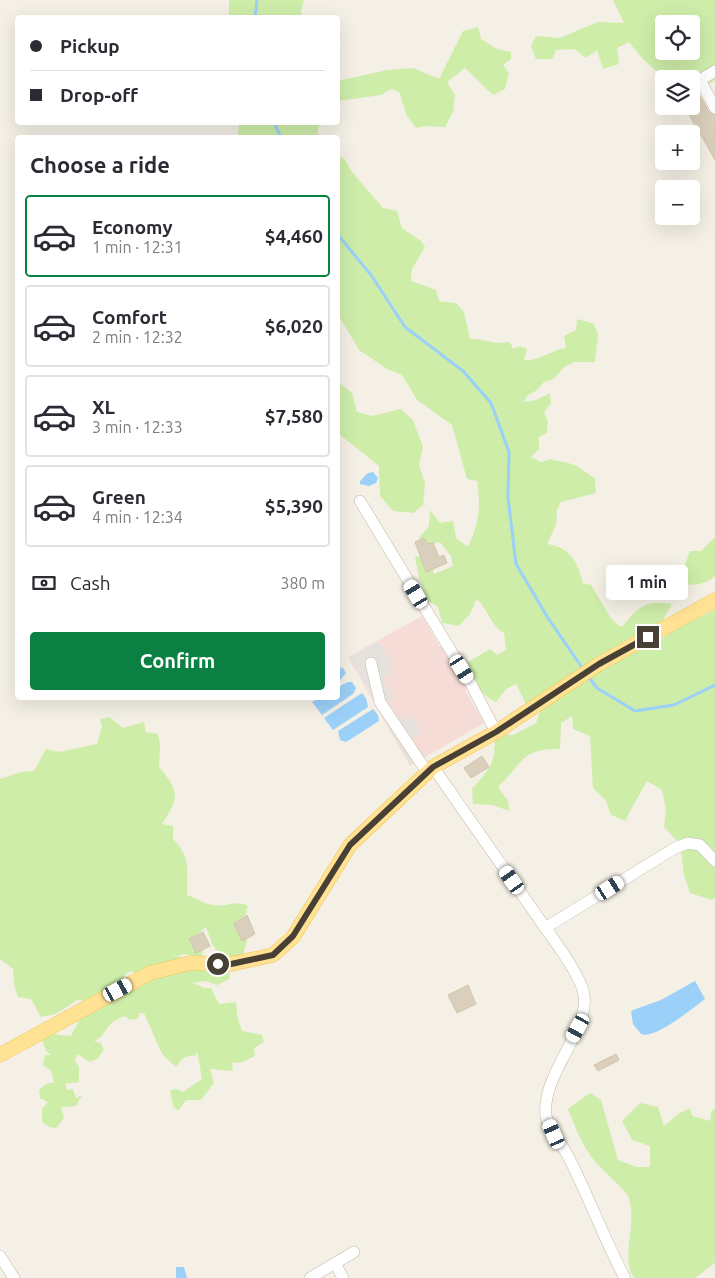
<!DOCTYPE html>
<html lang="en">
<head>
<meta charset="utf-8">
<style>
  body { margin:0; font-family:Ubuntu,sans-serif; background:#f7f7f7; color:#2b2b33; height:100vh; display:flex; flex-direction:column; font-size:19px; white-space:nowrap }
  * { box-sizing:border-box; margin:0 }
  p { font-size:16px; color:#7c7c81 }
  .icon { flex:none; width:28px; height:28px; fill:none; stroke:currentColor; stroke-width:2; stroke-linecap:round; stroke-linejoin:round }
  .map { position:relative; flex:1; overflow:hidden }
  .panel { position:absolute; left:15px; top:135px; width:325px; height:565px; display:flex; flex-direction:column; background:#fff; border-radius:5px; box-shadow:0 5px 20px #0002 }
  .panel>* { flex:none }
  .top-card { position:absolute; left:15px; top:15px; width:325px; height:110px; border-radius:5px; box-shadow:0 5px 20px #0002; display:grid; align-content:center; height:110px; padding:0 15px; background:#fff }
  .tools { position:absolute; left:655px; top:15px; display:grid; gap:10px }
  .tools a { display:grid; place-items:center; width:45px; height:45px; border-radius:5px; background:#fff; box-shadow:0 5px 20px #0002; font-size:25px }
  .end { position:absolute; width:22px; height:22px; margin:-11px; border:6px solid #484034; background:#fff; box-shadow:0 0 0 2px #fff }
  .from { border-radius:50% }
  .bubble { position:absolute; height:35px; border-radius:5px; background:#fff; box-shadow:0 5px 20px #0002; font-size:16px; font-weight:700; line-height:35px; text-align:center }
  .car { position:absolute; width:15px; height:30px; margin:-15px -8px; border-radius:6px; box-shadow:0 0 4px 1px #0007; background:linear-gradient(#fff 24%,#345 0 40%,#fff 0 76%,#345 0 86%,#fff 0) }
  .top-card b { display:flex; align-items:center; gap:18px; height:48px; font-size:19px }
  .top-card b+b { border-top:1px solid #e1e1e2 }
  .top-card i { width:12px; height:12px; background:#2b2b33 }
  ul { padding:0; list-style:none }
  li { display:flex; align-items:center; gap:15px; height:82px; margin:0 10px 8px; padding:0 5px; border:2px solid #e1e1e2; border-radius:5px }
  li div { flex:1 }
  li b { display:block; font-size:19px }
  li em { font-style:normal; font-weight:700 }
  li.current { border-color:#0b8043 }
  li>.icon { width:45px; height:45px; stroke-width:1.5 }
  h2 { padding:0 15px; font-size:22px; line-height:60px }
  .pay { display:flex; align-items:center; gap:12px; height:55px; padding:0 15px; font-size:19px }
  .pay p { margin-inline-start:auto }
  .cta { display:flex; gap:10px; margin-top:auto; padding:10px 15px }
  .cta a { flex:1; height:58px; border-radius:5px; background:#0b8043; color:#fff; font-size:20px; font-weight:700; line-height:58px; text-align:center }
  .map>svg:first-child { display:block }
  .medical { fill:#f6dcd7 }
  .green { fill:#ceeda9; fill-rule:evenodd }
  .parking { fill:#e5e2de }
  .water { fill:#9bd0f8 }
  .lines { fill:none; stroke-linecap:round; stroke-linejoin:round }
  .stream { stroke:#9bd0f8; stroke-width:3 }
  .building { fill:#dacfbc; stroke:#d3c4ac }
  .minor-casing { stroke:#c1b8a7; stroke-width:12 }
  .major-casing { stroke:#f0c557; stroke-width:15 }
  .minor { stroke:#fff; stroke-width:11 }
  .major { stroke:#ffe294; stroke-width:14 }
  .route { stroke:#484034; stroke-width:6 }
</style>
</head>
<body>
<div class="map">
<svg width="715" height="1278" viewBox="0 0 715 1278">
  <rect width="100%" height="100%" fill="#f4f0e5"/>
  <path class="medical" d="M422,616L440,647L444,646L470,686L465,690L484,723L410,766L348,657Z"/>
  <path class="green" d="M229,0H304L301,11L302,17H229Z
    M613,0H715V80L707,85L691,88V79H666C652,68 640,57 629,42L617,48L619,64L603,69L597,50L586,58L575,49L556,50L552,59H536L531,46L536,36L560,38L598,22L624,23ZM664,24H691V51H664Z
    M478,27L481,39L497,49L511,52V59L503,65L509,73L505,89L493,95L465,68L447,82L455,95L453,112L445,127L424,126L416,128L407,116L399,92L391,89L381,95L338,101V81L387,70L413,68L439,79L463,31Z
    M239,123V122L319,123L317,137H238Z
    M338,155L345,160L352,172L383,208L397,211L402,228L421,241L425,247L412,269L411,281L436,290L439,301L456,303L464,312L470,339C484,338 495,345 510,342L513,349L520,346L527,349L524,360C538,362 551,350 566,348L564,336L576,330L577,319L594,324L598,335L595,362H574L563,368L554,379L544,382L537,390L527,396L524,402L536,400L550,393L551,403L544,413L548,421L547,433L539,437V449L531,457L541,462L551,459C558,462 564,461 571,464C579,466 587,474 595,478L596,493L561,502L557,510L556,525L547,544C571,548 577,561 583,583L591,585L612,620L622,627C638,607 644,600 672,604L650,645C662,641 669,632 680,627C692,620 704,617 715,609V897L712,900L690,893L684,875L680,844L664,827L666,809L662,790L647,781C640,795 631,806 626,821L611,815L606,801L593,788L590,736L573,729L572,716L561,723L560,749C519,749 523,764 498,787L508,801L509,811L493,805L473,804L472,789C490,768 497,762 494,734L513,735L536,723L540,712L528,708L516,684L506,689L496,702C479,694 472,680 468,662L490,649L497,655L506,650L504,633C491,626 488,610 477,599L470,614L459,626L442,623L438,607L427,600L419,578L415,556L429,559L434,574L453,566L451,556L440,542L428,545L419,538L429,526L430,510L440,523L453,521L456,538L468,547C479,523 481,507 477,481L467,479L452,425L417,400L402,375L387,369L359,350L338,314Z
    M338,382L352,393L357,412L373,416L401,409L413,420L423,447L419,465L425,483L423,505L413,513L393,511L380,496L379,466L338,433Z
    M715,537V576C705,584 696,586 683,584L685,564L690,551H701Z
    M109,717L123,728L144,722L146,732L158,734L160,744L159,767C180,792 179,798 162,824L173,826V839C191,857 187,871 187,895C196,898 205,904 213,905C226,908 236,899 248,906L246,914L238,921L247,940L243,955C217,964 213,946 206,927L197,935L203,948L202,961L187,954L179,955L187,967L209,963L231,966L229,979L217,985L206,981L193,983L204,988H211L219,1004L236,1002L237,1016L242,1031L262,1035L264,1042L254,1048L255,1056L243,1062L232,1063L233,1071L210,1069L214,1083L201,1100H186L178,1111L173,1106L170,1090L177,1089L183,1092L202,1079L197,1051L195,1056C185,1055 181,1060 176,1067L162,1054L144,1013H140L137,1019L129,1020L126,1016C103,1022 109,1035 94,1041L101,1043L104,1050L97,1059L90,1062L77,1054L75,1061L79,1067V1082L65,1084L67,1090L73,1089L76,1098L82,1095L76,1106L61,1107L64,1118L56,1128L49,1127L42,1122V1109L48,1102L40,1098L39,1090L46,1084L54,1082L51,1071L43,1065L45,1055H51L46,1051L41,1037L52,1034L71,1036L80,1019L146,978L131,971L124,975L123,987L118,992L107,989L103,997L90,1001L77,1000L56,1014L41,1017L31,999L18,997L14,985L13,969L0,959V779L21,772L34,771L46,749L59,752L97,744L102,727L100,719Z
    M590,1093L601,1100L618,1160L637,1167H650V1146L632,1140L622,1121L640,1103L658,1107L664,1126L678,1114L690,1108L692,1116L710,1121L711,1112L715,1108V1263L695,1278H634C619,1256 639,1222 628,1196C627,1192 599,1167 594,1160C582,1146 575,1126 568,1109Z"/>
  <path class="parking" d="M379,641L393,666L389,669L391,673L385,676L383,681L393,698L384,703L393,719L400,715L404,721L412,717L415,719L421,732L410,739L421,759L410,765L350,657Z"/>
  <path class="water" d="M373,472L378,478L376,483L369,486L360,484V481L368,473Z
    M338,667L343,668L346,673L338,683Z
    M348,682H352L356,688L353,694L322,715L312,702L320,698H338V687Z
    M362,693L366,698L368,707L333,730L324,718Z
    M373,709L378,715L379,721L346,742L340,740L338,731Z
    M695,981L705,999C694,1007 655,1040 641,1034L633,1024L631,1012L633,1010L661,1000Z
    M176,1267H184L187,1278H176Z"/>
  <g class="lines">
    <path class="stream" d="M255,18L257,0
      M274,122L281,138
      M338,235L371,275L405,327L463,371L491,403L509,452L508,497L516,564L548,618L583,669
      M588,676L597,688L635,711L674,705L715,685"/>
  </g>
  <path class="building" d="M700,96L709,112L715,115V160L701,135L700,136L685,106H691V100Z
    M424,538L427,544L433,543L439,557L444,555L447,563L426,572L415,542Z
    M482,756L489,767L471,778L464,768Z
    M247,915L255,934L242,941L234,924Z
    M203,932L210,946L196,953L189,939Z
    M468,985L476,1004L457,1013L448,995Z
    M616,1054L619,1060L598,1071L594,1065Z"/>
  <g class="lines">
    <g class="minor-casing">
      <path id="minor" d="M715,71L700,80L715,108
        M360,501L471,684L496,732
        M371,663L380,702L427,772
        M433,767C467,816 501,865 535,913C549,934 576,968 583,990C594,1027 541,1073 546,1115C548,1131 563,1144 569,1158C589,1197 604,1239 625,1278
        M545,928L675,848L688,843L700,845L715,861
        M0,1256L14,1278
        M335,1263L343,1278
        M310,1278L354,1252"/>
    </g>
    <g class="major-casing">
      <path id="major" d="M0,1055L150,973L190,963L231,964L273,955L293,937L350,845L433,767L496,732L599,664L715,600"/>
    </g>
    <use href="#minor" class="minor"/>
    <use href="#major" class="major"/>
  </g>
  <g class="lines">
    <path class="route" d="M218,964H231L273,955L293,936L350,845L433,767L496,732L599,664L648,637"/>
  </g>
</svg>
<div class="tools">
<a><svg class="icon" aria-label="locate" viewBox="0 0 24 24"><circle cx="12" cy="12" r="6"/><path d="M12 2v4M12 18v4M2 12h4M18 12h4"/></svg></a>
<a><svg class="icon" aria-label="layers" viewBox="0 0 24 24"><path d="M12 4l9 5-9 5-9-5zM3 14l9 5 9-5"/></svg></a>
<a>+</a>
<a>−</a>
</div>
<i class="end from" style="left:218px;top:964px"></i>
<i class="end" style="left:648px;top:637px"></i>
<div class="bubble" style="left:606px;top:565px;width:82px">1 min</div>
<i class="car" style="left:416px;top:594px;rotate:329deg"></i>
<i class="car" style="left:462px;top:669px;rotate:148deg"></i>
<i class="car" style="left:512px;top:880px;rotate:325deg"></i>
<i class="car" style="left:610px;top:888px;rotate:58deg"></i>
<i class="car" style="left:118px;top:990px;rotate:62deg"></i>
<i class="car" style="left:578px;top:1028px;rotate:209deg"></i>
<i class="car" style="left:554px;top:1134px;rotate:336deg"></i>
<div class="top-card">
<b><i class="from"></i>Pickup</b>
<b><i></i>Drop-off</b>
</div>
<section class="panel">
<h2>Choose a ride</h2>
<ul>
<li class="current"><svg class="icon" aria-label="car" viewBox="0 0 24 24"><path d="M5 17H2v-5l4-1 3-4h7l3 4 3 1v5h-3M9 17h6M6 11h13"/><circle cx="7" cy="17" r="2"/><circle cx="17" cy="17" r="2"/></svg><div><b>Economy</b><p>1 min · 12:31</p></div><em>$4,460</em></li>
<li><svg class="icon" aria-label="car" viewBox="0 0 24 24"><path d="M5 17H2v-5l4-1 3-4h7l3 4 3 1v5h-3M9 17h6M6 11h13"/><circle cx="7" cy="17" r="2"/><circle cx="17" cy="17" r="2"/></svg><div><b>Comfort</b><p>2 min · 12:32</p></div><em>$6,020</em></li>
<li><svg class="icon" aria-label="car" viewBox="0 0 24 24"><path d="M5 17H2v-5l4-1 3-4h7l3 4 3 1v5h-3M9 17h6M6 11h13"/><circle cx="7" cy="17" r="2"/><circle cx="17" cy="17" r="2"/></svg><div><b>XL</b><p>3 min · 12:33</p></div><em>$7,580</em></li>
<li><svg class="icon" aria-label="car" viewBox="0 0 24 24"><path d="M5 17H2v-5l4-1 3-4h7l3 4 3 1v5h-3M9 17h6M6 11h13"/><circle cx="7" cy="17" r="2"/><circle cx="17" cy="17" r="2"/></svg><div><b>Green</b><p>4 min · 12:34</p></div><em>$5,390</em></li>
</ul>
<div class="pay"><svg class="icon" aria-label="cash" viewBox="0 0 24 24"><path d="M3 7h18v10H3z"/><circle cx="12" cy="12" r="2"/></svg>Cash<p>380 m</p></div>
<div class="cta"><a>Confirm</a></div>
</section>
</div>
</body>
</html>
